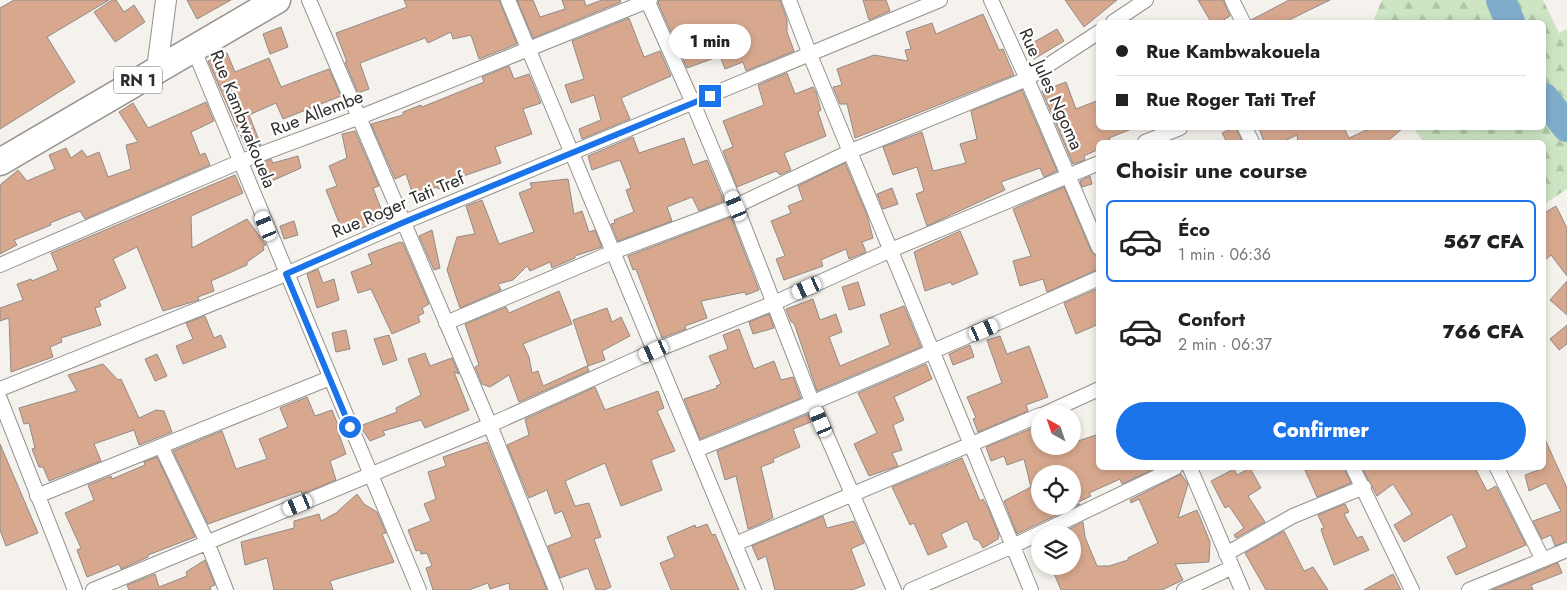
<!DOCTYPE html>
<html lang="fr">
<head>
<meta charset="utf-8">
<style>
  body { margin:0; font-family:Jost,sans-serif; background:#f2f2f2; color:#222; height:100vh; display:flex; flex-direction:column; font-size:19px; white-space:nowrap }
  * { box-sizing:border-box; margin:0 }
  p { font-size:16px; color:#767676 }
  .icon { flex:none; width:28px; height:28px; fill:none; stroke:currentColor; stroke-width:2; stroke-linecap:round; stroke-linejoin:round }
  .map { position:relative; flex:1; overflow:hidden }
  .sheet { position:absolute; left:1096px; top:140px; width:450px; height:330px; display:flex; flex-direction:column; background:#fff; border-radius:8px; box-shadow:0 2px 8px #0003 }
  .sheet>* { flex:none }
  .top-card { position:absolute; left:1096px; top:20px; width:450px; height:110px; border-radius:8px; box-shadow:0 2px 8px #0003; display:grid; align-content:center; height:110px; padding:0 20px; background:#fff }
  .needle { width:32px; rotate:320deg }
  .fabs { position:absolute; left:1031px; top:405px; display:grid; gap:10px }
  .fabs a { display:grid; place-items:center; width:50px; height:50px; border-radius:50%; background:#fff; box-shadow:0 2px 8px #0003; font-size:25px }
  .end { position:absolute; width:22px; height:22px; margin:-11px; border:6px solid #1a73e8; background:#fff; box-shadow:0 0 0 2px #fff }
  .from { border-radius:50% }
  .bubble { position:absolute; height:35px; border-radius:18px; background:#fff; box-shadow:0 2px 8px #0003; font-size:16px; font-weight:800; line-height:35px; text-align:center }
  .car { position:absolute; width:15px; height:30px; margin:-15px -8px; border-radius:6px; box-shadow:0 0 4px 1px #0007; background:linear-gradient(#fff 24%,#345 0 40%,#fff 0 76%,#345 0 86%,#fff 0) }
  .top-card b { display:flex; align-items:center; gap:18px; height:48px; font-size:19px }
  .top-card b+b { border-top:1px solid #e0e0e0 }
  .top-card i { width:12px; height:12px; background:#222 }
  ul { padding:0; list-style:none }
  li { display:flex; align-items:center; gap:15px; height:82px; margin:0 10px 8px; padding:0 10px; border:2px solid transparent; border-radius:8px }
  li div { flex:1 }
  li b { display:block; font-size:19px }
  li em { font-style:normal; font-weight:800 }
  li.current { border-color:#1a73e8 }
  li>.icon { width:45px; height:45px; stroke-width:1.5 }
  h2 { padding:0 20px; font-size:22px; line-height:60px }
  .button { display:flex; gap:10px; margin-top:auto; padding:10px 20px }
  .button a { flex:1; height:58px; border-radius:30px; background:#1a73e8; color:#fff; font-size:20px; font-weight:800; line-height:58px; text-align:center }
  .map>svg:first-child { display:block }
  .forest { fill:url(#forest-firs) }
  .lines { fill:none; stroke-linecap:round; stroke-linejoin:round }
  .river { stroke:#80accb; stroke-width:30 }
  .building { fill:#d7a88e; stroke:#918b88; fill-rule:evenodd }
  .street-casing { stroke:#95918c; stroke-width:16 }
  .secondary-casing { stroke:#95918c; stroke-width:22 }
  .highway-casing { stroke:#95918c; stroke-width:29 }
  .street { stroke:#fff; stroke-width:14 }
  .secondary { stroke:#fff; stroke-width:20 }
  .highway { stroke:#fff; stroke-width:26 }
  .route { stroke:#1a73e8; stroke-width:6 }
  .labels { text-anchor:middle; stroke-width:4.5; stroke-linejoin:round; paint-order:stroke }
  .shield { fill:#fff; stroke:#6d6c6b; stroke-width:1 }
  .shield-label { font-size:16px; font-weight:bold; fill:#2f2d2c }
  .street-label { font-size:18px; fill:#2f2d2c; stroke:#fff }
</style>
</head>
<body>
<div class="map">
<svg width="1567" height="590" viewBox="0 0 1567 590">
  <defs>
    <pattern id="forest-firs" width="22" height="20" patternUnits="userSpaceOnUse" patternTransform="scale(1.25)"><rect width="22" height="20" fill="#cde5c2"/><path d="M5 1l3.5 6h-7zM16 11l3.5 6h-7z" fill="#b0c5a7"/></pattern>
  </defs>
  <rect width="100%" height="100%" fill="#f5f1ec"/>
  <path class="forest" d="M1382,0H1543L1559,33L1567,29V189L1544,204V142H1424L1413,128H1544V22H1376L1374,19Z"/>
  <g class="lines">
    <path class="river" d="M1501,0L1510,22
      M1544,98L1567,127"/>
  </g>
  <path class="building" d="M14,0H109L47,37L75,82L0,129V8Z
    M112,0H116L124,12L134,5L145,22L115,42L94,12Z
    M187,0H231L197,19Z
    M404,0H499L517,44L479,59L471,35L453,39L451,32L428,43L425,38L360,63L369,89L358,93L345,62H347L336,33L407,7Z
    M517,0H533L540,17L565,9L562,0H584L586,6L602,0H620L621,2L533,38Z
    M659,0H780L787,20V32L794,51L746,71L743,62L725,69L720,56L687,68L658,3Z
    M863,0H886L890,11L869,20Z
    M1065,0H1117L1084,27Z
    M1198,0H1223L1230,16L1220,22H1211Z
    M1289,0H1330L1285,22H1252L1251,20Z
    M983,14L999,50L1003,49L1014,75L855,138L847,104H840L833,87L842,85L837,69L874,55L908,61L905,50L911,49L906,32L932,23L936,34Z
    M629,18L644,57L660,51L671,76L621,98L630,119L582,139L579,129L601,120L594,95L571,103L565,85L584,79L572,41Z
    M281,27L288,47L270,54L263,34Z
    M1057,29L1064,41L1034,59L1027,46Z
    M227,53L235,72L269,58L281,87L329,69L341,96L283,119L276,103L249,115L261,145L247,150L208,61Z
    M509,66L514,79L529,74L537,93L541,103L523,109L532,134L495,147L501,163L452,180L453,184L438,189L437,187L413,195L406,174L395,179L371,124L403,115V112L421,105L422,107L484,82L482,77Z
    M787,73L795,94L813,87L816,92L821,110L818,112L826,136L784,153L791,170L780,175L776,171L737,187L723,151L733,147L723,121L764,105L758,85Z
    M1066,82L1076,109L1099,100V128H1134L1109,138L1111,142H1099V149L1084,156L1085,160L1073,164L1042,91Z
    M1022,90L1057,171L1044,177L1040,168L1001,182L1005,190L927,226L916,194L924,191L917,167L893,175L883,147L922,132L933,171L966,163L960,144L977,139L971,111Z
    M206,102L214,121L191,132L200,155L205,153L210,165L85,219L80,211L50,223L51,225L14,240L17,245L0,254V185L18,170L27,181L55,169L49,155L66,148L71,158L82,150L87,157L99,152L108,177L131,169L126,145L138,142L119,112L133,103L148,128Z
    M1233,128H1236L1242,141L1227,142L1222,133Z
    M1259,128H1344L1349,138L1371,128H1403L1389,140L1390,142H1298L1297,135L1282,142H1264Z
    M355,131L379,186L373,188L385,219L344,235L326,190L337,186L329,166L347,158L342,134Z
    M633,137L639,153L684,138L693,165L707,160L724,201L699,211L692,197L667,207L672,221L618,241L611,224L615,223L614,220L634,212L626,190L631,188L620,160L592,170L588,156Z
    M298,156L301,168L265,184L260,164L271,159L273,163Z
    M845,163L867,215L873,238L862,242L866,252L849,259L846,249L821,260L823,266L784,280L776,259L785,256L771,221L791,213L788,206L803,200L798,186Z
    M235,175L243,193L191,216L192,248L247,219L266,245L263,246L264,250L247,262V265L211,281L214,291L198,297L199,300L163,311L137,247L113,259L126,288L99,301L101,306L95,308L101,325L61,338L62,342L50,347L53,357L11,372L9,318L0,321V308L23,300L17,284L31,279L32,281L58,270L51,253Z
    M1090,176L1092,184L1082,187L1080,181Z
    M568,179L574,214L582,211L589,232L595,230L602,247L575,256V258L552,268L550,262L530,271L527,266L513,280L498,284L501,290L460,308L447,270L457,237L475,234L466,206L482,200L499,244L534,232L519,193L532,188L530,183Z
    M1064,187L1091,251L1099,257V269L1047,292L1043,279L1020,286L1013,261L1031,256L1013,209Z
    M892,188L898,204L883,209L877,194Z
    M1556,206L1567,228V276L1551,255L1544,261V213Z
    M731,217L759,290L746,295L745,292L701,301L707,318L685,326L686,329L662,338L636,269L633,270L628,256Z
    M294,221L298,235L284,239L280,226Z
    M432,230L440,268L434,270L419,236Z
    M960,231L978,274L952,285L951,282L925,291L914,252Z
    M400,242L403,243L429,304L422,308L424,313L418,316L420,322L392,334L371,289L358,293L351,272L372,264L368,254Z
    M318,269L323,283L334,279L339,300L317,308L307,274Z
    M1567,281V315L1550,300Z
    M858,282L865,305L849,310L842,287Z
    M1099,288V324L1076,334L1064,303Z
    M559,291L572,324L523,344L529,357L532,373L538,371L543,386L587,366L589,371L519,402L509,375L490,387L482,384L475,367L479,365L465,324L506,307L509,313Z
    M813,299L820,320L836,314L842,332L829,337L840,366L890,345L880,315L904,306L921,347L817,391L795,326L793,322H791L786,309Z
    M607,308L612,322L621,317L630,336L602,351L605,360L588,366L573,320Z
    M769,314L774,328L753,334L749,322Z
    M205,316L214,338L221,335L226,347L183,364L176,346L193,339L186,323Z
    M1567,325V344L1559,350L1550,339Z
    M739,329L754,369L774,361L781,380L793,377L801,398L700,439L684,399L717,388L716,386L721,384L709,356L728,349L723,335Z
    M346,330L350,349L336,352L332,333Z
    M389,335L397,360L383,365L374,339Z
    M1000,336L1007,354L1029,346L1048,397L1026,405L1028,411L978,432L973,419L976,418L967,397L1002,383L987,340Z
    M970,345L974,357L953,365L949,354Z
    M425,353L430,366L452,358L459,374L454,372L469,410L425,428L421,420L383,431L385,435L370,441L360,426L397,412L396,408L421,395L408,359Z
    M157,354L167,376L155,381L145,359Z
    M103,364L118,380L121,379L139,418L156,410L164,411L172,432L139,445L134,430L94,444L101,461L49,481L43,467H39L32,449L35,448L29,423L24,424L19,408L77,391L68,375Z
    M926,364L932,379L894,397L904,420L893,425L902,450L892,453L898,466L869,476L854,444L877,433L858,393Z
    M595,387L605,410L658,391L664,408L657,411L675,451L651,460L662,490L621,506L605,463L565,481L575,506L589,503L601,537L594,539L611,587L604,590H596L588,568L560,578L548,546L572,537L562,511L555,514L547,490L529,498L507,445L529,435L525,419Z
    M307,397L315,416L332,410L338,425L336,426L346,454L330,461L336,480L302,494L301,491L208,524L173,451L222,431L236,469L267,459L259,439L288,427L280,408Z
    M808,414L811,422L793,429L800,447L773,459L774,462L761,467L773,518L748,529L736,476L725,480L717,451Z
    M1035,427L1040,438V446H1072V443L1099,434V468H1156L1122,484L1120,479L1089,493L1091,496L1074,504H1080L1017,534L1004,501L1031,487L1024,459L1007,465L1004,456L991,461L986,447ZM1040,474H1072V506H1040Z
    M1544,437L1567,488V541L1555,546L1551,535L1542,539L1533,521L1561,511L1546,483L1529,491L1525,475L1544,468Z
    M487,442L547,590H510L509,583L490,589L488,583L469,590H433L426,568L432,566L427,553L421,554L420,550L416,551L408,530L431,521L424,504L436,499L428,472L446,466L443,457Z
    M0,444L38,533L6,546L0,530Z
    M157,457L195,537L148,555V557L121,569L119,564L87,577L77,550L81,548L65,513L94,500L88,485L111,476L112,479L145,465L144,462Z
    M962,458L980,501L983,499L988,508L999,535L998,539L983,548L979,541L974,539L967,521L941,534L947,547L928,555L914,523L910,525L892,487Z
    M1250,468L1261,488L1248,496L1265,522L1236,538L1234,535L1244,528L1229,506L1225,508L1211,481L1234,469L1237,475Z
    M1304,468H1344L1351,483L1317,497Z
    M1362,468H1475L1487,491L1496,486L1526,545L1456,575L1447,557L1467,547L1452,514L1404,542L1394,525L1412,514L1393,484L1377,496Z
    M1181,474L1188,484L1178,518L1197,510L1210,542L1209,562L1175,564L1183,580L1162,590H1061L1051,566H1072V534H1059L1083,522L1085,537L1097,566H1109L1128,560V558L1158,543L1139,499L1131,503L1130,500Z
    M357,494L364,504L377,512L386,533L382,534L394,562L330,581L333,590H274L267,558L245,565L241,542L294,528V521L319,514L321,521L336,513Z
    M1345,504L1349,512L1344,514L1357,538L1362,536L1369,550L1334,565L1323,536L1321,529L1324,528L1318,515Z
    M823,516L827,528L854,521L864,543L851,549L865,585L852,590H775L766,556L758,560L752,546Z
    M707,524L712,535L715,534L739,590H671L660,563L675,557L667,537L695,525L696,528Z
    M1284,531L1304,571L1313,567L1328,590H1266L1245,553Z
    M205,560L215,585L210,587L211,590H129L127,585L155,574L159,587L187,576L186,572Z
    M1558,563L1562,573L1531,585L1533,590H1492Z
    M1393,574L1401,590H1364Z"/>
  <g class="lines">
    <g class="street-casing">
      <path id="street" d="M309,0L490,425L556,590
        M508,0L754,590
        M647,0L693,103L736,206L813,404L894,590
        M789,0L810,55L1031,590
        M991,0L1027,79L1099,248
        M1232,0L1243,22
        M1113,22L1146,0
        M194,50L419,590
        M1245,128L1252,142
        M1145,142L1180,128
        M0,265L239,162L360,117L650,0
        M446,323L613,252L736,206L851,151L1027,79L1099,32
        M0,389L286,274L402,223L940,0
        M0,399L75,590
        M1044,414L1099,389
        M161,446L207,542L226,590
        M696,450C832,396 965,338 1099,278
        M1190,468L1242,590
        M1353,468L1412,590
        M1497,468L1543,560
        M37,496L330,378
        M735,544L1040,415
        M1226,554L1293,516L1364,487
        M93,590L490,425L654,351L774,303L891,250L1099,163
        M911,590L1013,546L1175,468
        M1184,590L1231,568
        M1469,590L1567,550"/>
    </g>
    <g class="secondary-casing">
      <path id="secondary" d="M157,69L166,0"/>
    </g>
    <g class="highway-casing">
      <path id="highway" d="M0,162L277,0"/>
    </g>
    <use href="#street" class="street"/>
    <use href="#secondary" class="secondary"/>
    <use href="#highway" class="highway"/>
  </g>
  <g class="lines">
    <path class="route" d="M350,427L286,274L402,223L710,96"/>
  </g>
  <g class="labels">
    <rect class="shield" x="114" y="66.5" width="48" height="27" rx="4"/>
    <g class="shield-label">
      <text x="138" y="86">RN 1</text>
    </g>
    <g class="street-label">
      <text transform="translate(1051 89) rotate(66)" y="6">Rue Jules Ngoma</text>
      <text transform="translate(317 113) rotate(-21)" y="6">Rue Allembe</text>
      <text transform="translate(243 119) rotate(68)" y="6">Rue Kambwakouela</text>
      <text transform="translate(398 205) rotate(-23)" y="6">Rue Roger Tati Tref</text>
    </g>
  </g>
</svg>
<div class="fabs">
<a><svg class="needle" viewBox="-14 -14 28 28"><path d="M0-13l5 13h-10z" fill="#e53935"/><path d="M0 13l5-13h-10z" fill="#767676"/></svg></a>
<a><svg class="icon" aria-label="locate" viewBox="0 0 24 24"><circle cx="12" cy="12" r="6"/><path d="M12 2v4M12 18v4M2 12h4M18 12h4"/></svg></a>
<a><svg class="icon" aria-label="layers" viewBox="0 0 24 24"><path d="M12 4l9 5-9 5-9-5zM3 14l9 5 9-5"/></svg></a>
</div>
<i class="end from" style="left:350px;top:427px"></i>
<i class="end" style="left:710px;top:96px"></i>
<div class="bubble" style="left:669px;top:24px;width:82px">1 min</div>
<i class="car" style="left:736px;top:206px;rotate:337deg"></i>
<i class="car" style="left:266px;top:226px;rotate:337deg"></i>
<i class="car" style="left:807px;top:288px;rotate:246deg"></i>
<i class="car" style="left:984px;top:330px;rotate:66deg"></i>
<i class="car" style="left:654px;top:351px;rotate:246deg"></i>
<i class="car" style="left:821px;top:422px;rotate:337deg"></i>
<i class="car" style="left:298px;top:505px;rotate:248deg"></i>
<div class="top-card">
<b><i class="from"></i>Rue Kambwakouela</b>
<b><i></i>Rue Roger Tati Tref</b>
</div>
<section class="sheet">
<h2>Choisir une course</h2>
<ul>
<li class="current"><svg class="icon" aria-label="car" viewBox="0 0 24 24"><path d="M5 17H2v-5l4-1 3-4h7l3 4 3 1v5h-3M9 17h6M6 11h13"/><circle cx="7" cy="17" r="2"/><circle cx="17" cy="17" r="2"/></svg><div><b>Éco</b><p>1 min · 06:36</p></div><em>567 CFA</em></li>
<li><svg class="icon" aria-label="car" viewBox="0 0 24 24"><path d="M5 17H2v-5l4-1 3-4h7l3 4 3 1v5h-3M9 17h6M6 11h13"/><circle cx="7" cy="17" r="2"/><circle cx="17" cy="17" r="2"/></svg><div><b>Confort</b><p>2 min · 06:37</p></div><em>766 CFA</em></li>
</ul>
<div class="button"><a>Confirmer</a></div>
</section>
</div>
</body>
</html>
